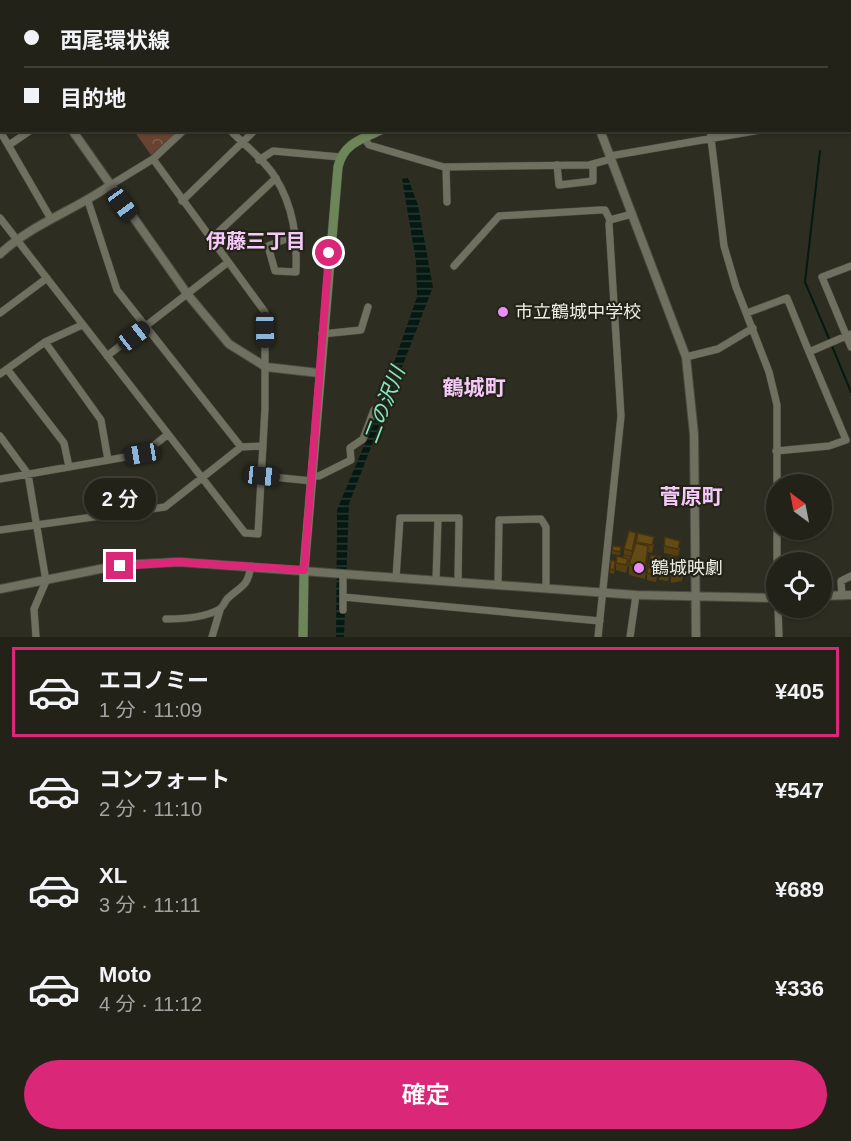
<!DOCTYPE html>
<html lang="ja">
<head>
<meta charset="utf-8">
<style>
  body { margin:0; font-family:Helvetica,"Noto Sans JP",sans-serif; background:#2a2a22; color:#f1f3f6; height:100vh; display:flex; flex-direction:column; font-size:22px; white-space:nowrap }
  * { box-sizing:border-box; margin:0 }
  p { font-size:20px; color:#a2a4a2 }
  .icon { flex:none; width:33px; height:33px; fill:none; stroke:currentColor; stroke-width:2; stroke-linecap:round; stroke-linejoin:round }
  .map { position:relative; height:637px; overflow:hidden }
  .sheet { display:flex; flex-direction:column; background:#222219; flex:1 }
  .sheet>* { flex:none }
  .top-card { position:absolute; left:0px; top:0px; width:852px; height:132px; box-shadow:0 2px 4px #0004,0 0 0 2px #3f3f38; display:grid; align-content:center; height:132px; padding:0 24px; background:#222219 }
  .needle { width:39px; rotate:328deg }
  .tools { position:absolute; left:766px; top:474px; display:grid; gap:12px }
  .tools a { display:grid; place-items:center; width:66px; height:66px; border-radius:50%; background:#222219; box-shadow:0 2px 4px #0004,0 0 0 2px #3f3f38; font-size:30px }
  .end { position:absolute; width:27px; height:27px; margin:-14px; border:8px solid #db2777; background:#fff; box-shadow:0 0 0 3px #fff }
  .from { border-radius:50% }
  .bubble { position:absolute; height:42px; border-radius:21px; background:#222219; box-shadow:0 2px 4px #0004,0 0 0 2px #3f3f38; font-size:20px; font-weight:600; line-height:42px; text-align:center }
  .car { position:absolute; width:18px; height:36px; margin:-18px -9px; border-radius:8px; box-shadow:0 0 4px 2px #0007; background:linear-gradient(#222 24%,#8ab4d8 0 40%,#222 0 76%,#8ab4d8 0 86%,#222 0) }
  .top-card b { display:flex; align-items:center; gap:21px; height:57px; font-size:22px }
  .top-card b+b { border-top:2px solid #3f3f38 }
  .top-card i { width:15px; height:15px; background:#f1f3f6 }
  ul { padding:10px 0 0; list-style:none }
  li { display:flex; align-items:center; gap:18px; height:90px; margin:0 12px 9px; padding:0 12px; border:3px solid transparent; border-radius:0px }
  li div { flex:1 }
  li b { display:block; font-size:22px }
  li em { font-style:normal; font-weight:600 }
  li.active { border-color:#db2777 }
  li>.icon { width:54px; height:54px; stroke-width:1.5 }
  .primary-button { display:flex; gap:12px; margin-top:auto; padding:12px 24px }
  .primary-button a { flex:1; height:69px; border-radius:36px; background:#db2777; color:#fff; font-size:24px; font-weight:600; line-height:69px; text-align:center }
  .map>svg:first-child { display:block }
  .park { fill:url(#park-crowns) }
  .water { fill:url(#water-rules) }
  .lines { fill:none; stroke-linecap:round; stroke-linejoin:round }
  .stream { stroke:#051912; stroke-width:2 }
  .minor-casing { stroke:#4a4a3f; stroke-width:8 }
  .tertiary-casing { stroke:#4a4a3f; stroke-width:10 }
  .secondary-casing { stroke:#4a4a3f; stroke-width:10 }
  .minor { stroke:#707061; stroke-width:7 }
  .tertiary { stroke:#707061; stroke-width:8 }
  .secondary { stroke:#6c865a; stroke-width:9 }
  .wall { fill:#564012 }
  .shaded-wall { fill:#46340f }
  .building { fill:#644a15; stroke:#46340f; stroke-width:1.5 }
  .route { stroke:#db2777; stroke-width:8 }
  .poi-dot { fill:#ec8cfa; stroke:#232417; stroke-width:2 }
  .labels { text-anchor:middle; stroke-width:4.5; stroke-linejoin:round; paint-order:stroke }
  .poi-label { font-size:18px; fill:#edeee6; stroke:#232417; text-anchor:start }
  .neighbourhood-label { font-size:20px; font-weight:bold; fill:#f5cafa; stroke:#232417 }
  .water-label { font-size:20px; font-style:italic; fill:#85e9c6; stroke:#232417 }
  .quarter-label { font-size:21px; font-weight:bold; fill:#f5cafa; stroke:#232417 }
</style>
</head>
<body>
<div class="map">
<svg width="851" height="637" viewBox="0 0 851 637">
  <defs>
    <pattern id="park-crowns" width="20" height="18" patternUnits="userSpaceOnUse" patternTransform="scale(1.5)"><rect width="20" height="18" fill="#67442f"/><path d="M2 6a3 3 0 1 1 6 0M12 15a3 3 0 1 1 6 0" fill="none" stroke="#7d5f4d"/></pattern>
    <pattern id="water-rules" width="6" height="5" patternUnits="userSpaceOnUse" patternTransform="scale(1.5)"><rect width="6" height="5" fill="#051912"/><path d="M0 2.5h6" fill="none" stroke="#2a3b34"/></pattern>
  </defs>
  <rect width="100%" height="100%" fill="#2d2e21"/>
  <path class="park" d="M134,131H178L151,155Z"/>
  <path class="water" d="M408,178L418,205L433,287L349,504L344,637H336L337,510L368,436L417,297L416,261L402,179Z"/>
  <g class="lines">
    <path class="stream" d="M820,151L805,282L830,341
      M832,346L851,392"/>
    <g class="minor-casing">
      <path id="minor" d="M362,0L363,2
        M447,0L448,2
        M630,0L631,2
        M692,0L693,2
        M848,0L849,2
        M40,2L42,0
        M112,2L114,0
        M769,2L771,0
        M850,6L851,7
        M850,95H851
        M230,130C244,145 265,160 275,177C294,207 297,238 296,272L275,271L268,246L296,235
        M710,130L724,246L736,287L769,372L777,405V563
        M0,131L51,219
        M364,138L369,145L444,167L589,165L611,159
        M9,145L31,130
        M610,156L760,130
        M259,160L273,151L340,157
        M557,165L559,185L593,181V165
        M446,167L447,202
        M109,186L153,159L184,130
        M88,201L117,290L241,447
        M182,201L255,130
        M0,218L245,533L258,534L265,408V312L153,159
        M210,240L276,178
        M454,266L499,216L600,210H605L610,220
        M851,266L822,277L851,347
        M0,313L47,278
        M747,313L787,298L809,352L851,334
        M322,334L361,330L368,307
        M45,342L101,420L108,460
        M107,356L227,263
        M686,357L718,349L753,328
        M7,369L64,443L69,467
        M0,374L45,342L82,325
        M0,436L28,474L46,581L34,609L36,637
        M776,451L829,446L846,440L809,352
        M262,476L312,481
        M312,476H319L351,460L350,448L363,439L374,410
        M0,479L143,454L167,435
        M438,518H459L458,580
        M0,530L165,507L241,447L263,446
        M396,578L400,518H438L436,580
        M498,584L499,520L541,519L546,527V588
        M842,595L841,581L851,576
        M343,597L600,621
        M778,608L779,637
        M343,610V574
        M166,619C183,619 203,618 218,610C223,608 224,603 227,599C241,585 247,589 251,566
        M212,637L220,610
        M598,637L621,416L609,224L610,220L632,214
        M630,637L636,595"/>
    </g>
    <g class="tertiary-casing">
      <path id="tertiary" d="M551,0V2
        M0,38L2,40
        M72,130L188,295L229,344L266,367L319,373
        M600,130L686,357L694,434L696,637
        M0,254C32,224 73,211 109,186
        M0,589L120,565L179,562L636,595L777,598
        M822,596L851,595"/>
    </g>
    <g class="secondary-casing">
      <path id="secondary" d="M659,2L661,0
        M303,637L304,570L338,167C343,144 361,139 381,130"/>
    </g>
    <use href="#minor" class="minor"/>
    <use href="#tertiary" class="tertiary"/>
    <use href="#secondary" class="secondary"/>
  </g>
  <path class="wall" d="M636,540L634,550L636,542L654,544L652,553L648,552L645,579L629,575V565H628L626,573L616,570V563L624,555V549Z
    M664,546L680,548L678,556L664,553Z
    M612,550L621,551L620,555L612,554Z
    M669,560H685V573H683L682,581L671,583V567H673V565L670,564V571L668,581L659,580V569L656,582L647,580V573L661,563L669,564Z
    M615,565L614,574L610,573V569Z"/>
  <path class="shaded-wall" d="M636,533V540L632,558V551Z
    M648,546V557L645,579V568Z
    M661,557V564L656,582V575Z
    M670,564V571L668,581V574Z"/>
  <path class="building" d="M629,531L636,533L632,551L624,549Z
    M638,533L654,537L652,545L636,542Z
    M665,537L680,541L678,549L664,546Z
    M636,543L648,546L645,568L629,564Z
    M613,546L621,547L620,552L612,550Z
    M624,555L631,557L629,561H628V559L623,557Z
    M651,555L661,557L656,575L647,573Z
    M671,555L676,557L675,560H673V561L669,560Z
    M617,556L628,559L626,565L616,563Z
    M611,560L615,561L614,570L610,569Z
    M673,560H685V566L673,565Z
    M661,562L670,564L668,574L659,572Z
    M671,567H683L682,574L671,576Z"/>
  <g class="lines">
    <path class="route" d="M120,566L179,562L304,570L329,253"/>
  </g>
  <g class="poi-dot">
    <circle cx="503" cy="312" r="6"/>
    <circle cx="639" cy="568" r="6"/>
  </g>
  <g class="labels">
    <g class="poi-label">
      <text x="515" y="318">市立鶴城中学校</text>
      <text x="651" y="574">鶴城映劇</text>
    </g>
    <g class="neighbourhood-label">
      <text x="256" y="248">伊藤三丁目</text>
    </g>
    <g class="water-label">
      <text transform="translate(384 405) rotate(-69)" y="7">二の沢川</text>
    </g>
    <g class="quarter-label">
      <text x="474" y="395">鶴城町</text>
      <text x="691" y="504">菅原町</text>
    </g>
  </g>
</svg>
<div class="tools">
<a><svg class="needle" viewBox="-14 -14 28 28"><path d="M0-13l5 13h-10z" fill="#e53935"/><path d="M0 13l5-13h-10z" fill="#a2a4a2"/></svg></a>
<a><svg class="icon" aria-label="locate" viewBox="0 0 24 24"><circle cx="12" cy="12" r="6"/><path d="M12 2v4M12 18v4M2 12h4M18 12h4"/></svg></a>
</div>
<i class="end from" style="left:329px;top:253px"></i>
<i class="end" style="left:120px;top:566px"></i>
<div class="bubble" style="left:84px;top:478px;width:72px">2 分</div>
<i class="car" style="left:122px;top:204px;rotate:144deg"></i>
<i class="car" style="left:265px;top:330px;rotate:179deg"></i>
<i class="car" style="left:134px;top:336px;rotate:52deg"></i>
<i class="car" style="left:142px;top:454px;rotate:260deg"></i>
<i class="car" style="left:262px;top:476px;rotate:96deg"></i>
<div class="top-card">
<b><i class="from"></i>西尾環状線</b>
<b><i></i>目的地</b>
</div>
</div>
<section class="sheet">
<ul>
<li class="active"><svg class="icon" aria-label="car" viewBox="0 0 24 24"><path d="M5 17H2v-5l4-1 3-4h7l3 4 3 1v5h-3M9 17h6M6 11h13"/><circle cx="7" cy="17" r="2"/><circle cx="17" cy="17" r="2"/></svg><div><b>エコノミー</b><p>1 分 · 11:09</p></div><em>¥405</em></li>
<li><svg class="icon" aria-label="car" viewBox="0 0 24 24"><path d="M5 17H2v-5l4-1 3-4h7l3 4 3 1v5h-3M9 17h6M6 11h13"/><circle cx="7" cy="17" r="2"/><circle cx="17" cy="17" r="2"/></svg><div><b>コンフォート</b><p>2 分 · 11:10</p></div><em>¥547</em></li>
<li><svg class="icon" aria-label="car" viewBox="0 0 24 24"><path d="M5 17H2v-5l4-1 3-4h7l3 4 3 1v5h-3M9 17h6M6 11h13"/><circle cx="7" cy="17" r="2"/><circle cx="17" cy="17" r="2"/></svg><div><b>XL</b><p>3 分 · 11:11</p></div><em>¥689</em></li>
<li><svg class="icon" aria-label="car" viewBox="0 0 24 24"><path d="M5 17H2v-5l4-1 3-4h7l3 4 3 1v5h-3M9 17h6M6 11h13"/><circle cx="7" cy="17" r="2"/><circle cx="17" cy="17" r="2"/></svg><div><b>Moto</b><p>4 分 · 11:12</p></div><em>¥336</em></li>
</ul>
<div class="primary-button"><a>確定</a></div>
</section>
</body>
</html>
